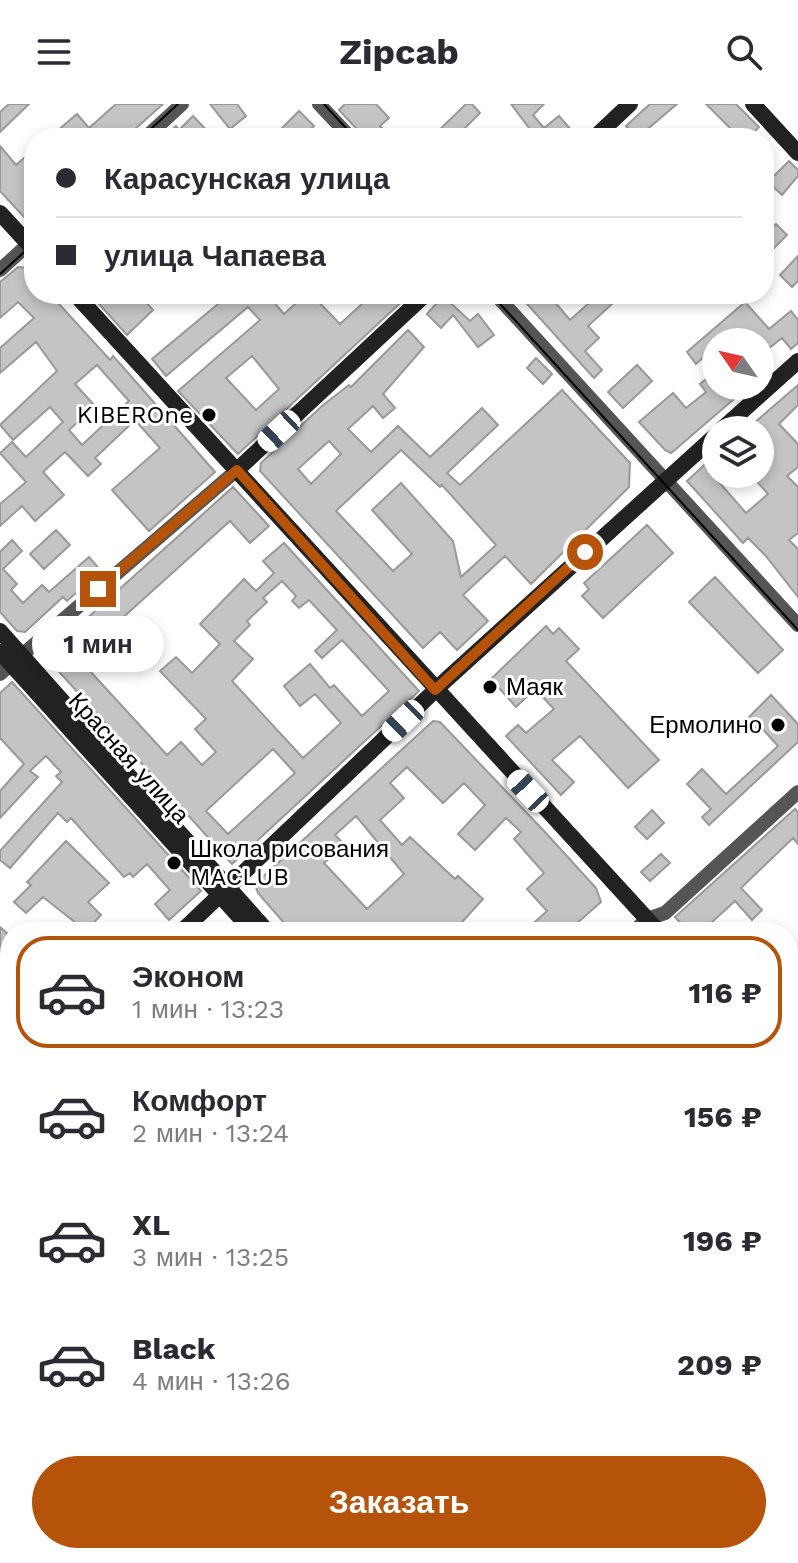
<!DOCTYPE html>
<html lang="ru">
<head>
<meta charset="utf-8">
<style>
  body { margin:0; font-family:"Work Sans",sans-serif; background:#f7f7f7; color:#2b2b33; height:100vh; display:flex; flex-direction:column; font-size:30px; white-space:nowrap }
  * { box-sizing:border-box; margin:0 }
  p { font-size:26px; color:#7c7c81 }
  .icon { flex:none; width:44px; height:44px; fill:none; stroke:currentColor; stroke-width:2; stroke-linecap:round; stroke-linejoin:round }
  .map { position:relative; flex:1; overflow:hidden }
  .drawer { position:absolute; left:0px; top:818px; width:798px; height:642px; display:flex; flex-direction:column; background:#fff; border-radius:32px 32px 0 0; box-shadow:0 4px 12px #0003 }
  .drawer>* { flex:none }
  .banner { position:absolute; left:24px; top:24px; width:750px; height:176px; border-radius:32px; box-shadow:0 4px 12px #0003; display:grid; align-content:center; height:176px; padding:0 32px; background:#fff }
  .needle { width:52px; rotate:304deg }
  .fabs { position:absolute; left:702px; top:224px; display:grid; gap:16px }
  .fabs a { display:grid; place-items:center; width:72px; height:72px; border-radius:50%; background:#fff; box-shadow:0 4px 12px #0003; font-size:40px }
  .end { position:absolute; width:36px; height:36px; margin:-18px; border:10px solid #b45309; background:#fff; box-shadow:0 0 0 4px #fff }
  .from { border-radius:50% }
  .bubble { position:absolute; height:56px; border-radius:28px; background:#fff; box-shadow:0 4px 12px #0003; font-size:26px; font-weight:700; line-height:56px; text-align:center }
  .car { position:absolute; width:24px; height:48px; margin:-24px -12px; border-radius:10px; box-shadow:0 0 6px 2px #0007; background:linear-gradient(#fff 24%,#345 0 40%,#fff 0 76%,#345 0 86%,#fff 0) }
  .banner b { display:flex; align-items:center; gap:28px; height:76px; font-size:30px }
  .banner b+b { border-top:2px solid #e1e1e2 }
  .banner i { width:20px; height:20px; background:#2b2b33 }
  ul { padding:14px 0 0; list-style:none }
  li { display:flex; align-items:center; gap:24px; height:112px; margin:0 16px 12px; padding:0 16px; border:4px solid transparent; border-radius:32px }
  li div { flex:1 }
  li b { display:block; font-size:30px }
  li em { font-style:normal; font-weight:700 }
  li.active { border-color:#b45309 }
  li>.icon { width:72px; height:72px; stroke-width:1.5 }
  .cta { display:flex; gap:16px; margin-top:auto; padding:16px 32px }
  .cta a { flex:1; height:92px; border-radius:48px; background:#b45309; color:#fff; font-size:32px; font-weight:700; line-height:92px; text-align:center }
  header { display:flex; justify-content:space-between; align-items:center; height:104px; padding:0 32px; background:#fff; font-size:36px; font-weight:700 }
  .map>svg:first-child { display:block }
  .green { fill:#dcdcdc }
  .building { fill:#c4c4c4; stroke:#999; stroke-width:2; fill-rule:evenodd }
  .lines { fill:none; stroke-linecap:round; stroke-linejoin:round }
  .street { stroke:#555; stroke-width:14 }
  .secondary { stroke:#222; stroke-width:16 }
  .tram { stroke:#000; stroke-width:2 }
  .route { stroke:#b45309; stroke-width:10 }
  .poi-dot { fill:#000; stroke:#fff; stroke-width:3 }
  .labels { text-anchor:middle; stroke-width:6; stroke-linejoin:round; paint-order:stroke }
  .poi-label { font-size:24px; fill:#000; stroke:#fff; text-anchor:end }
  .street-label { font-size:24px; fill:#000; stroke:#fff }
</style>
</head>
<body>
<header><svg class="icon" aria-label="menu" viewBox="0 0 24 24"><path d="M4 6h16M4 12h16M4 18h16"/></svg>Zipcab<svg class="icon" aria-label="search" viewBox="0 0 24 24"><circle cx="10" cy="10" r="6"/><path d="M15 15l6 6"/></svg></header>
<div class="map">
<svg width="798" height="1459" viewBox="0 0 798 1459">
  <rect width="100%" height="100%" fill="#fff"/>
  <path class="green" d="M798,1144V1374L788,1363V1153Z
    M722,1450H765L794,1459H731Z"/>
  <path class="building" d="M9,0H29L0,28V8Z
    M116,0H163L125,34H63L57,27L77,10L89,24Z
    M210,0H237L246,12L230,25Z
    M345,0H376L389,14L380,22L392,34H365L339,6Z
    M466,0H472L480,9L455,34H431Z
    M511,0H544L533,11L544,24L559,12L578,34H532L535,32Z
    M650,0H677L637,34L626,22Z
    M706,0H736L759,23L748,34H733L726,27L730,24Z
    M299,7L314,22L302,34H290L281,25Z
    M193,12L214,34H163L176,22L179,26Z
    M0,42L16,61L34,45V124L0,87Z
    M789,57L798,66V72L782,91L768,78Z
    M776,120L787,131L764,154V132Z
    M798,152V177L792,183L780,171Z
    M18,163L27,164L34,172V190H50L110,256L113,252L122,262L215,368L149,427L112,386L160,344L135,316L95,354L101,360L88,372L65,348L43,368L64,391L35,417L22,402L0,422V400L26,378L0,349L12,338L26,353L63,318L50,303L13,336L0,321L57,267L36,238L0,269V244L34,214L18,198L0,214V178ZM97,261L129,297L82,341L69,326L95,302L75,280Z
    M90,190H139L153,206L127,231Z
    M230,190H267L284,210L306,190H311L340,220L363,199L354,190H410L238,350L178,287L260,216L248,203L166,272L152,255ZM252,252L279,285L256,306L226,274Z
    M518,190H562L554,197L570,216L589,199L581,190H603L612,200L588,222L599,234L585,247L602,266L594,274Z
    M443,192L470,217L478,210L494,231L478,243L453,211L441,224L427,210Z
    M745,198L769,225L791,207L798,216V239L791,245L782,234L764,248L772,258L760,268V238H716V242L696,260L687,248Z
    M408,226L424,243L383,290L395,304L383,314L373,302L348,325L371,348L398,322L430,353L482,304L498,321L447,369L460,381L562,286L630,359L629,383L531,480L505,452L463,491L488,517L457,546L440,528L423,544L260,367L261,359L322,302L349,281L351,283ZM329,337L341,350L311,380L298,365ZM401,346L440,383L442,381L496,441L461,473L453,437L401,379L372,406L412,450L393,467L336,407Z
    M536,254L552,270L543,280L527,264Z
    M637,261L652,277L623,304L608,288Z
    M716,267V282H749L676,345L671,349L665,346L639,318L673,289L686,304L706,288L700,280Z
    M798,281V301L779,320L798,340V363L787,372L798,383V429L789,436L798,445V493L765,451L748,434L743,439L687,377L716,350V370H726L718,377L746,409L768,390L750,370H760V353L765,349L760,344V326H746Z
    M233,383L269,422L250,439L230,417L78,554L167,651L181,638L202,661L216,648L195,625L206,615L160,567L176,553L192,569L220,540L200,520L244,475L256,487L274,469L263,457L284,439L419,587L232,760L45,552ZM282,477L296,492L292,497L299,504L309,496L337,526L315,547L322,554L342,536L389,587L362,612L334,581L330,584L310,560L284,582L300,602L315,590L341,619L303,654L232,577L253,555L234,537L250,521L247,517L267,498L263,494ZM273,645L295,669L228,730L206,707Z
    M647,421L673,449L603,514L582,492L589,485L584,479Z
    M56,426L70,441L44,465L30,450Z
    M12,436L22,447L3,465L17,480L11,486L23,499L42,481L49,488L89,453L101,467L67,497L63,493L25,528L17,527L0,508V448Z
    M715,473L783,546L758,569L689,498Z
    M546,522L553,530L559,524L579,545L566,557L659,656L628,684L580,632L552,656L574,678L561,691L506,632L518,621L526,629L554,605L535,585L516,603L491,575Z
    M12,578L201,787L169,816L155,800L170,786L147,760L133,773L130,769L124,773L71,714L67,718L58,709L10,764L0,756V747L62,678L56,672L61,668L46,652L30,667L38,673L0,714V687L24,660L0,634V589Z
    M771,591L798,620V638L709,721L702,713L711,705L687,680L702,665L726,690L778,642L759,621L755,625L746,616Z
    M433,617L440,618L545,728L596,784L601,798L567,828H524L547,807L527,785L544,769L514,735L521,728L506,714L475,746L458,730L485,701L464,679L443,699L407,663L390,679L404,694L380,716L402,741L410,733L455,775L458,772L483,795L453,828H437L431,823L426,828H292L258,789L255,780ZM356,712L404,770L367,805L324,759L345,741L335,731Z
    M795,705L798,708V740L793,734L741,784L762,806L752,816L735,797L712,818L722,828H689L675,813Z
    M652,706L664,719L647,735L635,723Z
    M66,737L109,779L88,798L101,811L85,828H66L76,819L43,793L26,809L14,798L31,781L27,778Z
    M661,750L670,759L650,777L641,768Z
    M0,823L10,832V866L0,856Z
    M798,858V884L788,893V866Z
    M10,867V880L0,891V877Z
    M788,897L798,907V947L788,936Z
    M0,932L10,943V969L0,968Z
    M798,1002V1028L788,1018V1012Z
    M0,1022L10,1034V1061L0,1070Z
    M798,1048V1083L788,1092V1058Z
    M10,1138V1164L0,1172V1147Z
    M788,1174L798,1185V1216L788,1225Z
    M10,1290V1316L0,1324V1297Z
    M10,1352V1394L0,1384V1362Z
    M67,1450H81L74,1459H60Z
    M125,1450H162L150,1459H116Z
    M179,1450H201L191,1459H168Z
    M212,1450H297L306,1459H221Z
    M338,1450H387L377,1459H328Z
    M454,1450H476L485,1459H463Z
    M634,1450H676L684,1459H643Z"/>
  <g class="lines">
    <path class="street" d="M319,0L351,34
      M145,34L182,0
      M0,166L34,135
      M495,190L798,521
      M0,570L237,366
      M633,828L647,815L665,809L798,688"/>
    <path class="secondary" d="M753,0L798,49
      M594,34L630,0
      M0,109L34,146
      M75,190L659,828
      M721,326L798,257
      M237,366L426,190
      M0,527L268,828
      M0,548L253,828
      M181,828L447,575L716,331
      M788,960L798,970
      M0,990L10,1001
      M788,1111L798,1102
      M788,1389L798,1399
      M788,1405L798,1416
      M0,1416L10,1407
      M0,1442L15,1459
      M405,1459L415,1450"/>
    <path class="tram" d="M324,0L355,34
      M141,34L178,0
      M0,170L34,139
      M491,190L798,526"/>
  </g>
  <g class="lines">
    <path class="route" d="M98,485L237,366L435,586L585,448"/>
  </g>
  <g class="poi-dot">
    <circle cx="209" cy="311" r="8"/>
    <circle cx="490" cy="583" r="8"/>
    <circle cx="778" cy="621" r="8"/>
    <circle cx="174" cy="759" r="8"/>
  </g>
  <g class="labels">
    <g class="poi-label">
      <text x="193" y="319">KIBEROne</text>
      <text x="506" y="591" text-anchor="start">Маяк</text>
      <text x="762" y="629">Ермолино</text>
      <text x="190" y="753" text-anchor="start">Школа рисования<tspan x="190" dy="28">MACLUB</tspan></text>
    </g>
    <g class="street-label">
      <text transform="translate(129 654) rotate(48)" y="8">Красная улица</text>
    </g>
  </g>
</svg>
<div class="fabs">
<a><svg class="needle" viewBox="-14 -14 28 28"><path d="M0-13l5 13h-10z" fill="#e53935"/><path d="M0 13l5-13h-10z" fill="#7c7c81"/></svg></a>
<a><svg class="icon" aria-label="layers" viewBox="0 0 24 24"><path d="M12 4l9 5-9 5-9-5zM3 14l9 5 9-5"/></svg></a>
</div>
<i class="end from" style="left:585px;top:448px"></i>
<i class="end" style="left:98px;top:485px"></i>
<div class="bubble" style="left:32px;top:512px;width:132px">1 мин</div>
<i class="car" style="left:279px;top:327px;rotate:227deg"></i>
<i class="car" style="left:403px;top:617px;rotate:226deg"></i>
<i class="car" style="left:528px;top:687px;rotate:317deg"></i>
<div class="banner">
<b><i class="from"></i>Карасунская улица</b>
<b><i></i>улица Чапаева</b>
</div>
<section class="drawer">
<ul>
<li class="active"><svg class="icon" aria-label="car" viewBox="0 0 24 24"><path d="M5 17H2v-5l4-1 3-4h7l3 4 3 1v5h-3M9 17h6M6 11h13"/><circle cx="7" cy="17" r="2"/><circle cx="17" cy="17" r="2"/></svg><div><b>Эконом</b><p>1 мин · 13:23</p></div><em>116 ₽</em></li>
<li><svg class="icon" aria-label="car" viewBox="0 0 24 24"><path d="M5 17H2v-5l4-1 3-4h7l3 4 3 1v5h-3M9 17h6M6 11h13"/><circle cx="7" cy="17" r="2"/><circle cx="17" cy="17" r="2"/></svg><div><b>Комфорт</b><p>2 мин · 13:24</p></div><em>156 ₽</em></li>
<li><svg class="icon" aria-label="car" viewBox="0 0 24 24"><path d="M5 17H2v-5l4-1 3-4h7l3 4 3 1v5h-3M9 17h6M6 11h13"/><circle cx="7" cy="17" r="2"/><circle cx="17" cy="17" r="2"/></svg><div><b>XL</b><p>3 мин · 13:25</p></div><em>196 ₽</em></li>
<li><svg class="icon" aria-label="car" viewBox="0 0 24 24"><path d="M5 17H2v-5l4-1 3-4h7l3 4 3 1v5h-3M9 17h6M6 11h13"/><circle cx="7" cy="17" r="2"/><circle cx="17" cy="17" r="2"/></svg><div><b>Black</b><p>4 мин · 13:26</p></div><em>209 ₽</em></li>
</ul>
<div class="cta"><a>Заказать</a></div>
</section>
</div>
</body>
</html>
